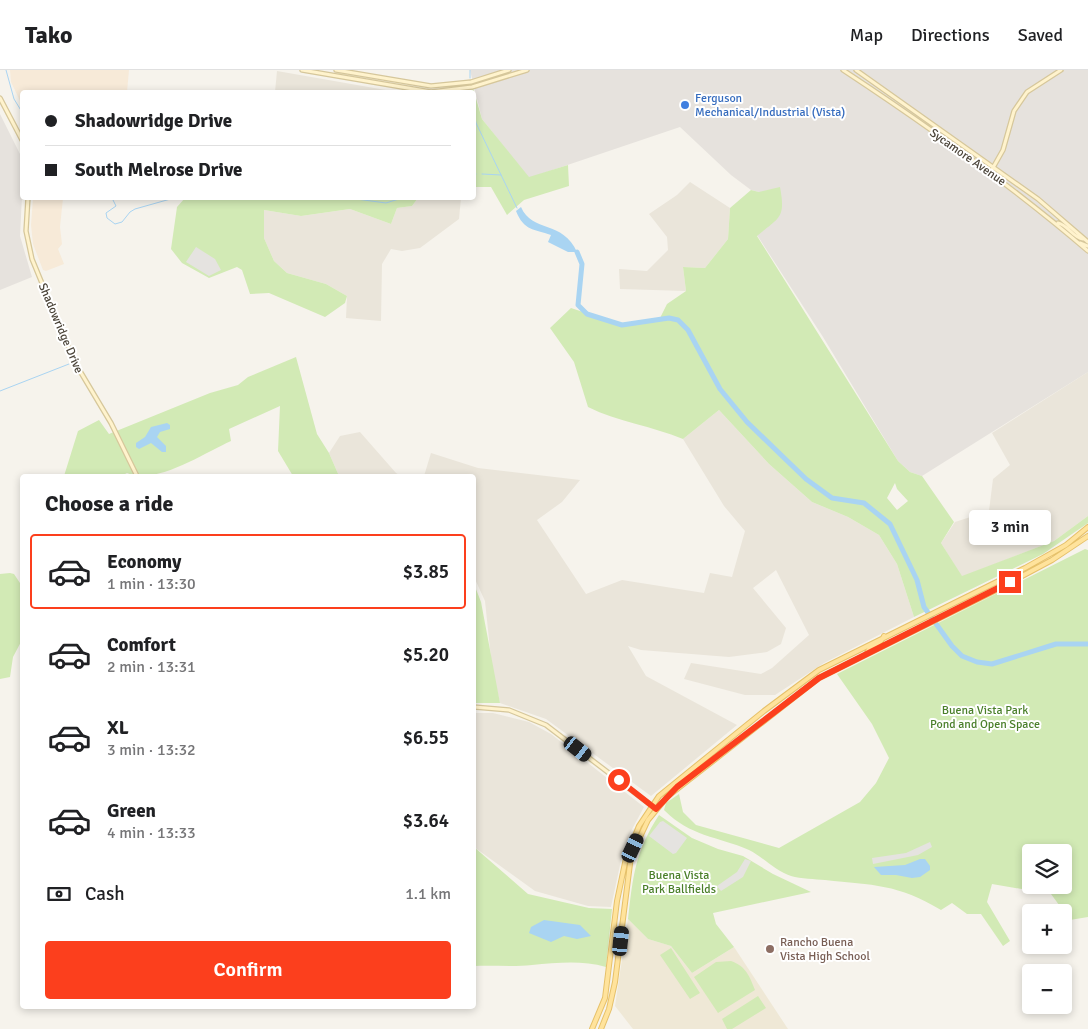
<!DOCTYPE html>
<html lang="en">
<head>
<meta charset="utf-8">
<style>
  body { margin:0; font-family:Signika,sans-serif; background:#f6f6f6; color:#202124; height:100vh; display:flex; flex-direction:column; font-size:19px; white-space:nowrap }
  * { box-sizing:border-box; margin:0 }
  p { font-size:16px; color:#757577 }
  .icon { flex:none; width:28px; height:28px; fill:none; stroke:currentColor; stroke-width:2; stroke-linecap:round; stroke-linejoin:round }
  .map { position:relative; flex:1; overflow:hidden }
  .drawer { position:absolute; left:20px; top:404px; width:456px; height:535px; display:flex; flex-direction:column; background:#fff; border-radius:5px; box-shadow:0 2px 8px #0003 }
  .drawer>* { flex:none }
  .top-card { position:absolute; left:20px; top:20px; width:456px; height:110px; border-radius:5px; box-shadow:0 2px 8px #0003; display:grid; align-content:center; height:110px; padding:0 25px; background:#fff }
  .fabs { position:absolute; left:1022px; top:774px; display:grid; gap:10px }
  .fabs a { display:grid; place-items:center; width:50px; height:50px; border-radius:5px; background:#fff; box-shadow:0 2px 8px #0003; font-size:25px }
  .end { position:absolute; width:22px; height:22px; margin:-11px; border:6px solid #fc3f1d; background:#fff; box-shadow:0 0 0 2px #fff }
  .from { border-radius:50% }
  .bubble { position:absolute; height:35px; border-radius:5px; background:#fff; box-shadow:0 2px 8px #0003; font-size:16px; font-weight:600; line-height:35px; text-align:center }
  .car { position:absolute; width:15px; height:30px; margin:-15px -8px; border-radius:6px; box-shadow:0 0 4px 1px #0007; background:linear-gradient(#222 24%,#8ab4d8 0 40%,#222 0 76%,#8ab4d8 0 86%,#222 0) }
  .top-card b { display:flex; align-items:center; gap:18px; height:48px; font-size:19px }
  .top-card b+b { border-top:1px solid #e0e0e0 }
  .top-card i { width:12px; height:12px; background:#202124 }
  ul { padding:0; list-style:none }
  li { display:flex; align-items:center; gap:15px; height:75px; margin:0 10px 8px; padding:0 15px; border:2px solid transparent; border-radius:5px }
  li div { flex:1 }
  li b { display:block; font-size:19px }
  li em { font-style:normal; font-weight:600 }
  li.on { border-color:#fc3f1d }
  li>.icon { width:45px; height:45px; stroke-width:1.5 }
  h2 { padding:0 25px; font-size:22px; line-height:60px }
  .pay { display:flex; align-items:center; gap:12px; height:55px; padding:0 25px; font-size:19px }
  .pay p { margin-inline-start:auto }
  .cta { display:flex; gap:10px; margin-top:auto; padding:10px 25px }
  .cta a { flex:1; height:58px; border-radius:5px; background:#fc3f1d; color:#fff; font-size:20px; font-weight:600; line-height:58px; text-align:center }
  header { display:flex; align-items:center; gap:30px; box-sizing:border-box; height:70px; padding:0 25px; background:#fff; border-bottom:1px solid #e0e0e0 }
  header strong { font-size:24px }
  nav { display:flex; gap:28px; margin-inline-start:auto; font-size:18px }
  .map>svg:first-child { display:block }
  .residential { fill:#eae5da }
  .commercial { fill:#f7ead8 }
  .industrial { fill:#e6e2dd }
  .education { fill:#efe8d6 }
  .green { fill:#d2eab5; fill-rule:evenodd }
  .parking { fill:#e5e3e0 }
  .water { fill:#a9d4f2 }
  .lines { fill:none; stroke-linecap:round; stroke-linejoin:round }
  .stream { stroke:#a9d4f2; stroke-width:1 }
  .river { stroke:#a9d4f2; stroke-width:5 }
  .secondary-casing { stroke:#d6c79b; stroke-width:5.5 }
  .primary-casing { stroke:#e6c16a; stroke-width:6 }
  .secondary { stroke:#fff3cd; stroke-width:3 }
  .primary { stroke:#ffe39c; stroke-width:4 }
  .route { stroke:#fc3f1d; stroke-width:6 }
  .shop-dot { fill:#3f7fe0; stroke:#fff; stroke-width:2 }
  .education-dot { fill:#8d6e63; stroke:#fff; stroke-width:2 }
  .labels { text-anchor:middle; stroke-width:4; stroke-linejoin:round; paint-order:stroke }
  .shop-label { font-size:12px; fill:#366cbe; stroke:#fff; text-anchor:start }
  .street-label { font-size:12px; fill:#4b4439; stroke:#fff }
  .park-label { font-size:12px; fill:#4a7f2a; stroke:#fff }
  .education-label { font-size:12px; fill:#785e54; stroke:#fff; text-anchor:start }
</style>
</head>
<body>
<header>
<strong>Tako</strong>
<nav><a>Map</a><a>Directions</a><a>Saved</a></nav>
</header>
<div class="map">
<svg width="1088" height="959" viewBox="0 0 1088 959">
  <rect width="100%" height="100%" fill="#f6f3ec"/>
  <path class="residential" d="M277,1L397,22H275Z
    M690,112L730,138L728,169L705,198L683,197L686,221L620,219L619,199L647,201L668,180L667,167L649,144L677,125Z
    M418,128H461L459,149L420,178L402,181L391,179L382,194L381,251L346,248L347,226L326,214L287,203L274,191L264,168V140L301,146L350,139L391,154L397,138L412,136Z
    M1088,302V446L1054,471L962,507L941,473L955,452L989,441L993,409L1010,395L992,363Z
    M719,340L769,394L812,432L848,447L879,465L897,494L914,547L824,593L775,625H745L684,609L691,593L761,604L772,598L809,565L776,500L753,518L786,558L781,574L767,582L729,587L641,580L628,576L646,606L737,655L651,726L546,649L500,633L492,598L485,531L474,507V406H424L431,383L478,398L580,410L562,432L537,450L586,524L622,510L704,523L710,503L732,507L745,461L724,436L683,369Z
    M360,362L396,403L401,406H339L329,383L340,366Z
    M474,643H493L529,652L551,664L644,737L630,763L622,786L611,837L588,836L535,821L474,777Z"/>
  <path class="commercial" d="M10,0H129L127,22H22V35L11,12Z
    M33,128H63L60,157L62,174L58,179L64,194L46,201L43,200L33,174L31,155Z"/>
  <path class="industrial" d="M470,0H1088V302L922,406L910,402L898,391L823,267L757,165L759,122L751,120L731,105L680,57L529,108L482,49Z
    M0,44L21,86L22,126L20,166L32,207L0,220Z"/>
  <path class="education" d="M628,849L648,869L671,876L692,903L734,877L788,959H633L615,936Z"/>
  <path class="green" d="M473,18L482,49L529,107L568,95L569,116L524,130L507,145L491,117H474V22H458Z
    M780,117C786,149 779,147 757,166L898,391L910,402L922,406L954,452L941,473L962,506L1054,471L1088,446V453L1043,484L914,547L897,494L879,465L848,447L812,432L769,394L719,340L683,369C652,356 618,352 588,337L574,292L550,258L571,238L622,255L660,248L667,234L686,221L683,197L705,198L728,169L730,138L751,120L759,122ZM895,413L897,419L908,431L897,440L887,428Z
    M185,128H418L412,136L397,138L391,154L350,139L301,146L264,140V168L274,191L287,203L326,214L347,226L345,233L325,247L269,223L250,224L242,200L237,197L209,208L182,193L171,179L177,137Z
    M296,287L317,364L329,383L339,406H293L278,381L280,336L229,359L231,371C204,383 155,416 127,403L121,406H64L78,361L99,350L109,364L210,323L238,315L248,307Z
    M1085,479L1088,480V847L1070,850L1051,824L992,814L987,832L1010,871L1003,876L981,844H967L952,833L941,840C898,814 873,815 825,810C815,809 801,809 791,806C776,801 763,787 749,780C717,766 691,767 664,740L666,733L679,724L683,742L696,755L779,778L860,732L876,713L889,688L872,654L837,604ZM1031,782H1064V815H1031Z
    M10,503L14,504L22,516V570L13,587L10,607L0,609V504Z
    M474,514L481,532L500,633H474Z
    M659,745L692,768L718,779L743,786L773,804L811,822L713,843L716,854L734,877L692,903L671,876L648,869L628,849C633,806 635,782 659,745Z
    M474,777L528,824L589,838L612,839L606,897C581,890 557,893 532,895C513,897 493,895 474,896Z
    M671,878L700,923L690,929L660,885Z
    M731,891C746,896 750,907 755,920L718,943L694,907L716,892Z
    M758,926L766,938L732,959H727L722,949Z"/>
  <path class="parking" d="M196,177L215,189L221,200L209,206L186,192Z
    M663,751L687,768L676,783L673,784L649,766L660,752Z
    M930,772L932,777L918,785L873,794L872,788L906,783Z
    M745,789L751,791L743,807L721,821L717,816L737,802Z"/>
  <path class="water" d="M521,137C532,163 563,150 577,182H568L548,172L551,165C534,159 524,161 516,141Z
    M167,353L170,355V359L160,362L157,367L166,376V382H162L151,373L139,379L136,377V373L145,367L151,357Z
    M920,789H925L930,796V800L920,807L912,808L896,805H881L874,797L905,795Z
    M544,850L580,855L591,866L577,869L564,866L551,872L529,863L531,857Z"/>
  <g class="lines">
    <path class="stream" d="M6,0L14,29L22,42
      M470,0V8
      M474,42L476,53L517,138
      M474,104H476
      M482,104L501,105
      M112,128L116,136L106,143L107,148L115,154L122,152L130,142L135,139L174,128
      M287,128L292,129L313,128
      M349,128L386,133L402,128
      M0,321L69,294"/>
    <path class="river" d="M577,182L582,194L578,235L587,244L622,255L669,248L678,250L688,260L720,319L747,352L806,409L832,428L864,433L890,454L917,510L924,537L952,576L962,586L977,592L992,594L1056,574H1088"/>
    <g class="secondary-casing">
      <path id="secondary" d="M302,0L431,22L472,17L527,0
        M336,0L431,16L471,12L509,0
        M843,0C928,56 1011,115 1088,181
        M856,0L1038,129L1088,172
        M0,28L22,70
        M990,103L1003,80L1014,41L1027,22L1061,0
        M28,128L26,161L32,189L74,291L111,353L137,406
        M1058,153C1068,155 1073,168 1083,169
        M1080,173L1088,176
        M474,637L509,640L546,655L656,739"/>
    </g>
    <g class="primary-casing">
      <path id="primary" d="M867,583C870,574 881,575 884,566
        M592,959L605,928L617,831L626,788L639,756L659,726L764,641L819,600L1025,498L1066,475L1088,457
        M601,959L609,939L615,912L631,786L648,750L667,727L819,608L996,520L1052,490L1088,466"/>
    </g>
    <use href="#secondary" class="secondary"/>
    <use href="#primary" class="primary"/>
  </g>
  <g class="lines">
    <path class="route" d="M619,710L656,739L677,717L819,608L1010,512"/>
  </g>
  <circle class="shop-dot" cx="685" cy="35" r="5"/>
  <circle class="education-dot" cx="770" cy="879" r="5"/>
  <g class="labels">
    <g class="shop-label">
      <text x="695" y="32">Ferguson<tspan x="695" dy="14">Mechanical/Industrial (Vista)</tspan></text>
    </g>
    <g class="street-label">
      <text transform="translate(968 87) rotate(35)" y="4">Sycamore Avenue</text>
      <text transform="translate(61 258) rotate(67)" y="4">Shadowridge Drive</text>
    </g>
    <g class="park-label">
      <text x="985" y="644">Buena Vista Park<tspan x="985" dy="14">Pond and Open Space</tspan></text>
      <text x="679" y="809">Buena Vista<tspan x="679" dy="14">Park Ballfields</tspan></text>
    </g>
    <g class="education-label">
      <text x="780" y="876">Rancho Buena<tspan x="780" dy="14">Vista High School</tspan></text>
    </g>
  </g>
</svg>
<div class="fabs">
<a><svg class="icon" aria-label="layers" viewBox="0 0 24 24"><path d="M12 4l9 5-9 5-9-5zM3 14l9 5 9-5"/></svg></a>
<a>+</a>
<a>−</a>
</div>
<i class="end from" style="left:619px;top:710px"></i>
<i class="end" style="left:1010px;top:512px"></i>
<div class="bubble" style="left:969px;top:440px;width:82px">3 min</div>
<i class="car" style="left:578px;top:679px;rotate:128deg"></i>
<i class="car" style="left:633px;top:778px;rotate:25deg"></i>
<i class="car" style="left:621px;top:871px;rotate:6deg"></i>
<div class="top-card">
<b><i class="from"></i>Shadowridge Drive</b>
<b><i></i>South Melrose Drive</b>
</div>
<section class="drawer">
<h2>Choose a ride</h2>
<ul>
<li class="on"><svg class="icon" aria-label="car" viewBox="0 0 24 24"><path d="M5 17H2v-5l4-1 3-4h7l3 4 3 1v5h-3M9 17h6M6 11h13"/><circle cx="7" cy="17" r="2"/><circle cx="17" cy="17" r="2"/></svg><div><b>Economy</b><p>1 min · 13:30</p></div><em>$3.85</em></li>
<li><svg class="icon" aria-label="car" viewBox="0 0 24 24"><path d="M5 17H2v-5l4-1 3-4h7l3 4 3 1v5h-3M9 17h6M6 11h13"/><circle cx="7" cy="17" r="2"/><circle cx="17" cy="17" r="2"/></svg><div><b>Comfort</b><p>2 min · 13:31</p></div><em>$5.20</em></li>
<li><svg class="icon" aria-label="car" viewBox="0 0 24 24"><path d="M5 17H2v-5l4-1 3-4h7l3 4 3 1v5h-3M9 17h6M6 11h13"/><circle cx="7" cy="17" r="2"/><circle cx="17" cy="17" r="2"/></svg><div><b>XL</b><p>3 min · 13:32</p></div><em>$6.55</em></li>
<li><svg class="icon" aria-label="car" viewBox="0 0 24 24"><path d="M5 17H2v-5l4-1 3-4h7l3 4 3 1v5h-3M9 17h6M6 11h13"/><circle cx="7" cy="17" r="2"/><circle cx="17" cy="17" r="2"/></svg><div><b>Green</b><p>4 min · 13:33</p></div><em>$3.64</em></li>
</ul>
<div class="pay"><svg class="icon" aria-label="cash" viewBox="0 0 24 24"><path d="M3 7h18v10H3z"/><circle cx="12" cy="12" r="2"/></svg>Cash<p>1.1 km</p></div>
<div class="cta"><a>Confirm</a></div>
</section>
</div>
</body>
</html>
